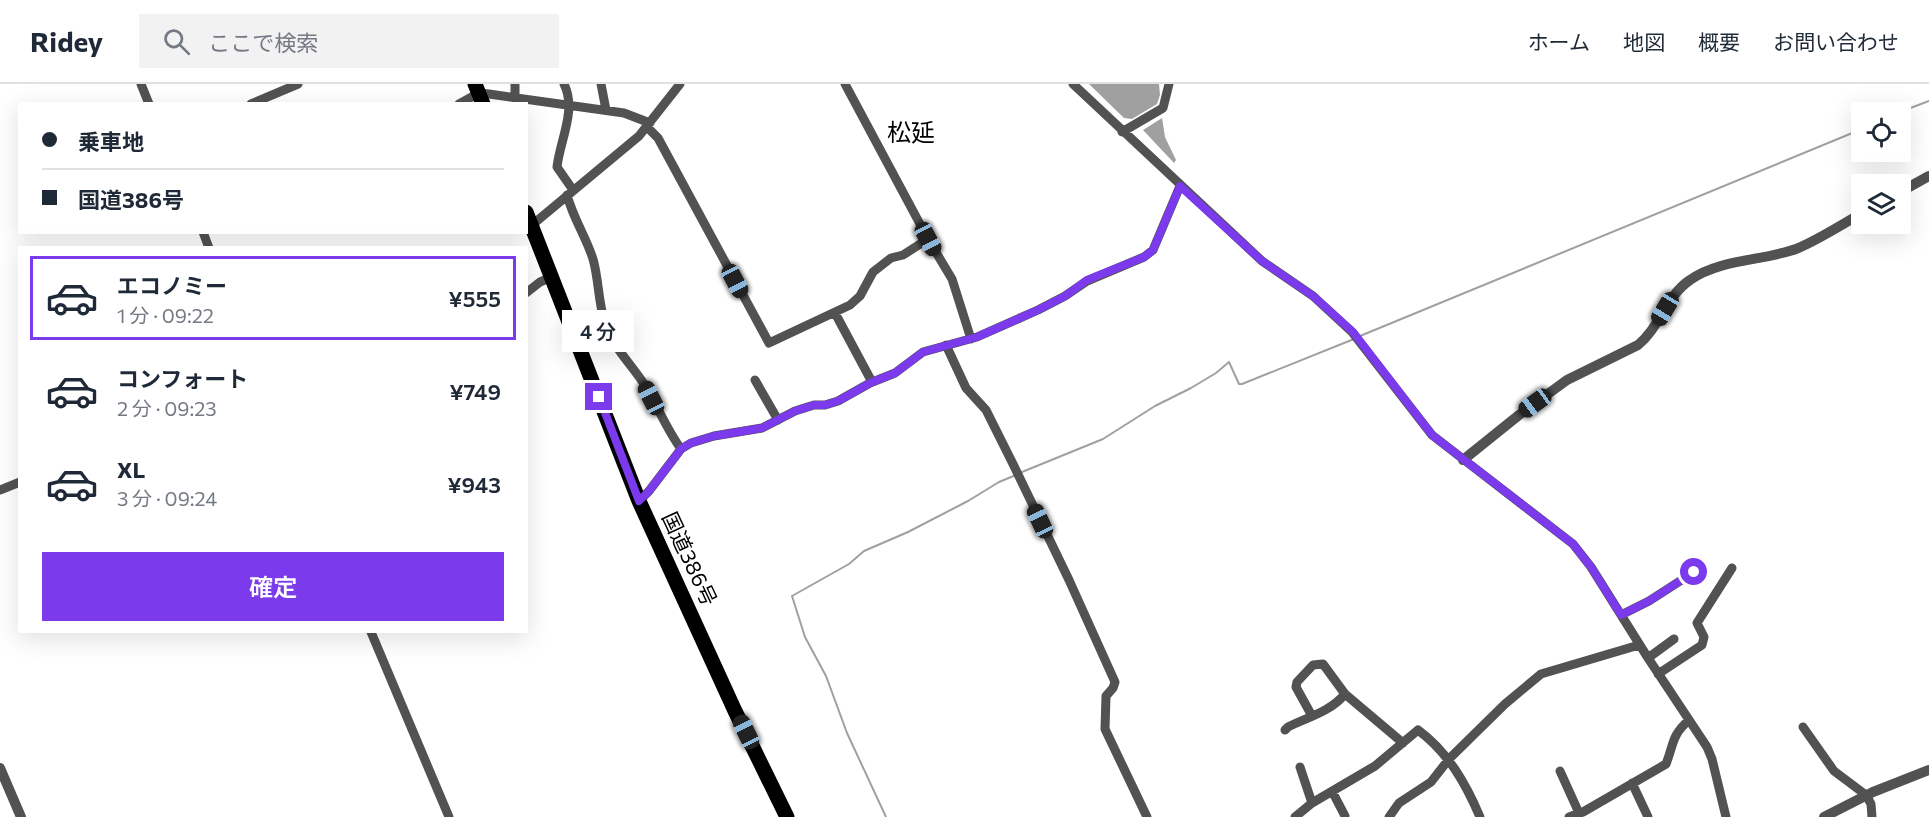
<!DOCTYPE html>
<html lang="ja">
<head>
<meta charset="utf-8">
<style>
  body { margin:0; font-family:Commissioner,"Noto Sans JP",sans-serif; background:#f2f2f3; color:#1f2937; height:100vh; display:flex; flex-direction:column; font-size:22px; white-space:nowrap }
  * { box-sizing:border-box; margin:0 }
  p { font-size:20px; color:#747a83 }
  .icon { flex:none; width:33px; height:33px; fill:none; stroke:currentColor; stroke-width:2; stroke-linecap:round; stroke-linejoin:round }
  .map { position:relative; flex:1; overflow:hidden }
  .sheet { position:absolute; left:18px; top:162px; width:510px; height:387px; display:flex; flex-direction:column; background:#fff; border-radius:0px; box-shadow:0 6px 24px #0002 }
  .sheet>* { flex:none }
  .hud { position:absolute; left:18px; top:18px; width:510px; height:132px; border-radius:0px; box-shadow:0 6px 24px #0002; display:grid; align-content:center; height:132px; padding:0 24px; background:#fff }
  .controls { position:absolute; left:1851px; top:18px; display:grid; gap:12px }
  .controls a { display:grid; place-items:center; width:60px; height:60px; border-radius:0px; background:#fff; box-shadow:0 6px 24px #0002; font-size:30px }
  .end { position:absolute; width:27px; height:27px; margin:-14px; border:8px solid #7c3aed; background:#fff; box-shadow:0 0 0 3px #fff }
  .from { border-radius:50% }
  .bubble { position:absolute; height:42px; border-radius:0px; background:#fff; box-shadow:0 6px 24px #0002; font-size:20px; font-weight:600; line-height:42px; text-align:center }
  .car { position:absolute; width:18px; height:36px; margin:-18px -9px; border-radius:8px; box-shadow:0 0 4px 2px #0007; background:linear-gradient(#222 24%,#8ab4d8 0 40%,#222 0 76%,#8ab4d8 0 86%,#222 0) }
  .hud b { display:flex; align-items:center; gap:21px; height:57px; font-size:22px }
  .hud b+b { border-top:2px solid #e0e1e3 }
  .hud i { width:15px; height:15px; background:#1f2937 }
  ul { padding:10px 0 0; list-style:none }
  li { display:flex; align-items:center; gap:18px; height:84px; margin:0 12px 9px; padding:0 12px; border:3px solid transparent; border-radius:0px }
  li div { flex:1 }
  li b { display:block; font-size:22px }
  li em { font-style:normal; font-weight:600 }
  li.selected { border-color:#7c3aed }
  li>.icon { width:54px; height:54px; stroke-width:1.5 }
  .cta { display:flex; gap:12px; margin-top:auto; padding:12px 24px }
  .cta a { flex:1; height:69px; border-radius:0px; background:#7c3aed; color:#fff; font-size:24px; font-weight:600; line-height:69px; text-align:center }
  header { display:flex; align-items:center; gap:36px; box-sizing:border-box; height:84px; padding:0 30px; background:#fff; border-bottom:2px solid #e0e1e3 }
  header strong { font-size:28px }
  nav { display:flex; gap:33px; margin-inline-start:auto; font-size:21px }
  .search { width:420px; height:54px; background:#f2f2f3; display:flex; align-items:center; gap:15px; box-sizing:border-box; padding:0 21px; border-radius:0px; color:#747a83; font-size:22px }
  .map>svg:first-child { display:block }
  .water { fill:#a0a0a0 }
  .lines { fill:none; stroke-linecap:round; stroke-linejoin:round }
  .stream { stroke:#a0a0a0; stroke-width:2 }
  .minor { stroke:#525252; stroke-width:9 }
  .tertiary { stroke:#525252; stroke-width:10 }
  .trunk { stroke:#000; stroke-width:15 }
  .route { stroke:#7c3aed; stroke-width:8 }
  .labels { text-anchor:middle; stroke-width:4.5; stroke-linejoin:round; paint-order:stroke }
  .street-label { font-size:21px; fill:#000; stroke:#fff }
  .quarter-label { font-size:24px; fill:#000; stroke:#fff }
</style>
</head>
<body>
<header>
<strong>Ridey</strong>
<div class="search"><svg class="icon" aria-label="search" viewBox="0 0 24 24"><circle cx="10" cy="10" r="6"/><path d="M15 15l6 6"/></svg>ここで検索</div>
<nav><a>ホーム</a><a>地図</a><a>概要</a><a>お問い合わせ</a></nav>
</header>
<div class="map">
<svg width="1929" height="733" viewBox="0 0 1929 733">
  <rect width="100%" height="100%" fill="#fff"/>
  <path class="water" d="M1089,0H1159L1160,11L1157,20L1132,35L1124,34Z
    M1162,34L1165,53L1176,76L1174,79L1143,46Z"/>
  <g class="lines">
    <path class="stream" d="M1900,28L1929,17
      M1360,252L1862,45
      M1022,388L1103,355L1155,322L1191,304L1216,289L1229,278L1239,300H1242L1354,255
      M886,733L847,649L826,592L805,553L792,512L849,480L864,467L908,448L968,417L999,398L1016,391"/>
    <path class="minor" d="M141,0L149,20
      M564,0C577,26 560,56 557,83L573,106
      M601,0L606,26
      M1073,0L1262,177L1313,212L1352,248L1432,351L1573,460L1591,483L1648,574L1707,663L1712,675L1726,733
      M515,13V0
      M251,20L298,0
      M459,20L479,9L489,10L624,29L650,39
      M647,43L658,54L769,259L850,221L860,212L873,188L891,174L903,171L928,155L845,0
      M1122,48L1163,24L1169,0
      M567,111C573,134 586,153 593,175C599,196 598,218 605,239C611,260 629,278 642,297C656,318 665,343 681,365
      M532,141L639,52L680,0
      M203,148L209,164
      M928,155L952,195L971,255
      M526,209L540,198L552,193
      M835,229L872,298
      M946,261L966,304L986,326L1013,380L1069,496L1115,598L1113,604L1106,612L1105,645L1147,733
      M755,296L778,336
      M0,406L20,398
      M639,417L649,407L681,365L691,359L714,352L762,344L795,327L814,321H825L838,317L870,299L895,289L923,268L977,253L1038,226L1065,212L1087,197L1144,173L1153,166L1180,102
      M1621,531L1649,517L1694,488
      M371,548L449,733
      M1648,574L1674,555
      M1658,590L1702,561L1704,553L1697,539L1732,484
      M1312,632L1296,603L1297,598L1313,581L1323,580L1345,610L1403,659
      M1803,643L1834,687L1866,711L1871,720L1872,733
      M1285,646L1288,643C1308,633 1330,628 1345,610
      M1300,683L1312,719
      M1560,687L1579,729
      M1632,699L1648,733
      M1332,707L1345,732
      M1295,733L1312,719L1375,682L1418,646C1448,668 1466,700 1480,733
      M1389,733L1399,719L1431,698L1449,675L1505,620L1541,590L1639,561
      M1569,733L1583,728L1666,680C1674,660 1671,652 1689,636"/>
    <path class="tertiary" d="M1900,108L1929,92
      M1463,376L1519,331L1567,296L1638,261C1660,243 1666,212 1690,196C1720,175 1762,177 1796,165C1818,156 1841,141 1862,129
      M0,684L21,733
      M1824,733L1873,708L1929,686"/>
    <path class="trunk" d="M475,0L483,20
      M526,128L639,417L735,627L787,733"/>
  </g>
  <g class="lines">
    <path class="route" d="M599,313L639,417L649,407L681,365L691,359L714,352L762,344L795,327L814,321H825L838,317L870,299L895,289L923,268L977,253L1038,226L1065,212L1087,196L1144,173L1153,166L1180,102L1262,177L1313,212L1353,248L1432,351L1573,460L1591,483L1621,531L1649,517L1694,488"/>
  </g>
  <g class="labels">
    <g class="street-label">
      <text transform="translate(689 475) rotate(65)" y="7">国道386号</text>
    </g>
    <g class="quarter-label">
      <text x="911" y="57">松延</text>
    </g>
  </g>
</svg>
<div class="controls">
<a><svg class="icon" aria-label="locate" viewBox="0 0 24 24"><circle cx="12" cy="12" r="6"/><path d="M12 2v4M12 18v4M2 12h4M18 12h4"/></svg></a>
<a><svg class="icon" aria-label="layers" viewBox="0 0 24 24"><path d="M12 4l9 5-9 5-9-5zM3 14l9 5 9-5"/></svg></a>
</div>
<i class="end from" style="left:1694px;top:488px"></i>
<i class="end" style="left:599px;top:313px"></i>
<div class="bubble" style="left:562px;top:226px;width:72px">4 分</div>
<i class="car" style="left:928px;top:155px;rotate:152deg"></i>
<i class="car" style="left:735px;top:197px;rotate:152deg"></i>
<i class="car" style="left:1665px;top:225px;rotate:211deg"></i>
<i class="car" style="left:651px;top:314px;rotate:333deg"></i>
<i class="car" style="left:1535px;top:319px;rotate:234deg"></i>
<i class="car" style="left:1040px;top:437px;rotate:335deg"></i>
<i class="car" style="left:746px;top:648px;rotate:334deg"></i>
<div class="hud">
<b><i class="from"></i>乗車地</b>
<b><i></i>国道386号</b>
</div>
<section class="sheet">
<ul>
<li class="selected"><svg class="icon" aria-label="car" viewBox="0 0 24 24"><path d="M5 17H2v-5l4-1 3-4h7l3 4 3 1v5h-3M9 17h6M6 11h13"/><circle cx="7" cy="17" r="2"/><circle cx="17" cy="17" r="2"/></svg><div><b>エコノミー</b><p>1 分 · 09:22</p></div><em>¥555</em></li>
<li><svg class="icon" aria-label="car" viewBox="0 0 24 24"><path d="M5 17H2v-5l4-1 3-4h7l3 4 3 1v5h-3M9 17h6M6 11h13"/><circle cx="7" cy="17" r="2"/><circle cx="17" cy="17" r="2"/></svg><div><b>コンフォート</b><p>2 分 · 09:23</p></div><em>¥749</em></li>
<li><svg class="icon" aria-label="car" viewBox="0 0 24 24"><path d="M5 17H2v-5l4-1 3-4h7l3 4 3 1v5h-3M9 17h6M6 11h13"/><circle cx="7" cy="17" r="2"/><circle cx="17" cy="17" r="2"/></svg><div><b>XL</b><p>3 分 · 09:24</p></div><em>¥943</em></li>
</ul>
<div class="cta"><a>確定</a></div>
</section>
</div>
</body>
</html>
